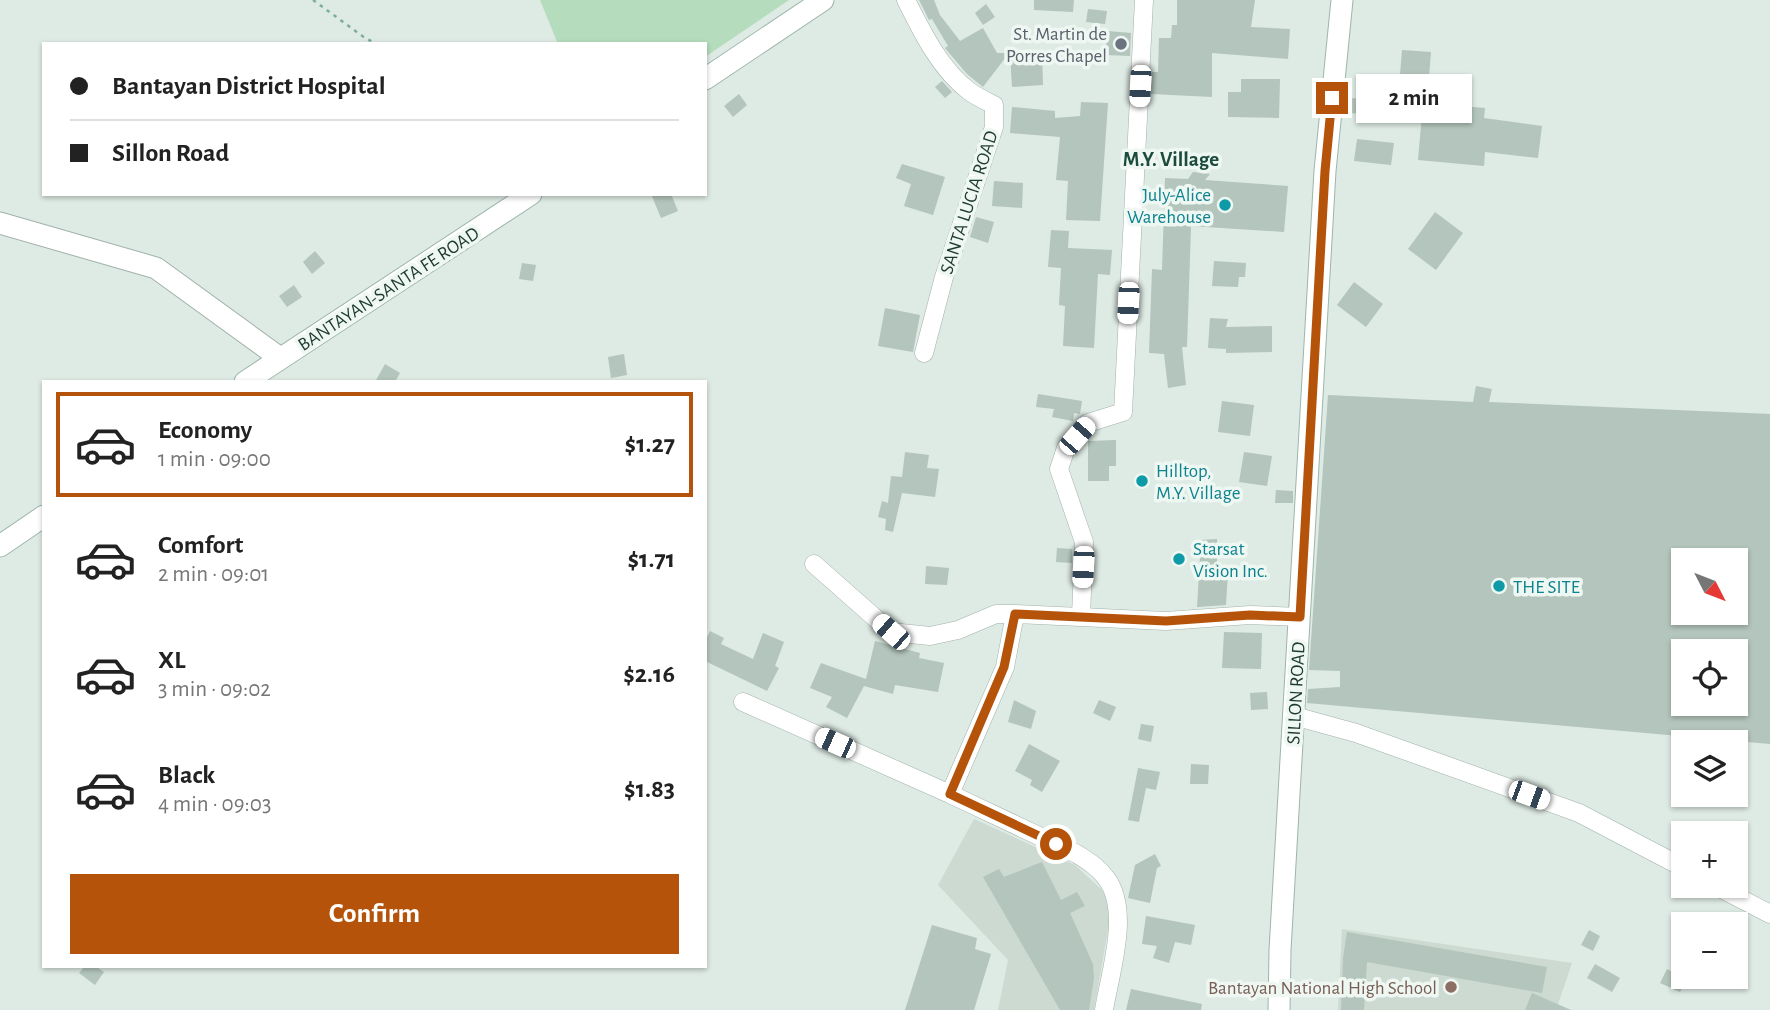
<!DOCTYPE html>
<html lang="en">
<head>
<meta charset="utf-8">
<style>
  body { margin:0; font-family:"Alegreya Sans",sans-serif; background:#f6f6f6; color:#222; height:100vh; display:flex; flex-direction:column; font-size:26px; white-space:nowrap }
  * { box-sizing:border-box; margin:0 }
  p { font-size:23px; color:#767676 }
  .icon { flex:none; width:38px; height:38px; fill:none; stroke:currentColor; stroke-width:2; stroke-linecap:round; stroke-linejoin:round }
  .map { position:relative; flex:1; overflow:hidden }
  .side { position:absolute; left:42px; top:380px; width:665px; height:588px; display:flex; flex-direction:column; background:#fff; border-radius:0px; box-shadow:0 2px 5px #0004 }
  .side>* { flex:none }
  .guide { position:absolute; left:42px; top:42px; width:665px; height:154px; border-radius:0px; box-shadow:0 2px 5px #0004; display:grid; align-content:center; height:154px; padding:0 28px; background:#fff }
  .needle { width:46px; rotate:132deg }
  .fabs { position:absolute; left:1671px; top:548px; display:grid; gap:14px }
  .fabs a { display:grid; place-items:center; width:77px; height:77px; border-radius:0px; background:#fff; box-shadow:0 2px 5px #0004; font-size:35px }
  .end { position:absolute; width:32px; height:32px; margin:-16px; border:9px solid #b45309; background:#fff; box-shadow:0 0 0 4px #fff }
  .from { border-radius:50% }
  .bubble { position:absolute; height:49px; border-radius:0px; background:#fff; box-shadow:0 2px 5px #0004; font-size:23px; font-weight:700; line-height:49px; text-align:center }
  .car { position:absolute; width:21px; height:42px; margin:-21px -10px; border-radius:9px; box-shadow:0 0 5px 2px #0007; background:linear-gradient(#fff 24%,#345 0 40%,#fff 0 76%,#345 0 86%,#fff 0) }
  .guide b { display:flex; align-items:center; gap:24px; height:66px; font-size:26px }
  .guide b+b { border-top:2px solid #e0e0e0 }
  .guide i { width:18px; height:18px; background:#222 }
  ul { padding:12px 0 0; list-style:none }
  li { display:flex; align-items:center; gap:21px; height:105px; margin:0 14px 10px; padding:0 14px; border:4px solid transparent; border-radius:0px }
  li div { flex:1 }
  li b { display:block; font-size:26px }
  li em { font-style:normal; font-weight:700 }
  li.current { border-color:#b45309 }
  li>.icon { width:63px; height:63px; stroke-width:1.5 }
  .action { display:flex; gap:14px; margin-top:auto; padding:14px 28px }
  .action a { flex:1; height:80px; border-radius:0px; background:#b45309; color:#fff; font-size:28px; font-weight:700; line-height:80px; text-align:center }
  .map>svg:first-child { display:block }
  .built { fill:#ccdad2 }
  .green { fill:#b5dcbd }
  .building { fill:#b3c5bc; fill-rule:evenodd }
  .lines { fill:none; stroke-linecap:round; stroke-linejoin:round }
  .minor-casing { stroke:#a1b2ab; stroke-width:19 }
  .tertiary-casing { stroke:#a1b2ab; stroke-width:23 }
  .secondary-casing { stroke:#9db6ab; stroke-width:23 }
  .path { stroke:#7dae9c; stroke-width:2.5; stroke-dasharray:3.5 5; stroke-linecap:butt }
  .minor { stroke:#fff; stroke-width:18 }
  .tertiary { stroke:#fff; stroke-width:21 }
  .secondary { stroke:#fff; stroke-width:21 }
  .route { stroke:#b45309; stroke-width:9 }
  .worship-dot { fill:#6b7280; stroke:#eef7f2; stroke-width:2.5 }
  .culture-dot { fill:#0f9aa8; stroke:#eef7f2; stroke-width:2.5 }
  .education-dot { fill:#8d6e63; stroke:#eef7f2; stroke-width:2.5 }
  .labels { text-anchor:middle; stroke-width:7; stroke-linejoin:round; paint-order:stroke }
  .worship-label { font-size:19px; fill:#5b616d; stroke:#eef7f2; text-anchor:end }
  .culture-label { font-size:19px; fill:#0d838f; stroke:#eef7f2; text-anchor:start }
  .street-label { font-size:19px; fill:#1f3a31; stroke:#eef7f2 }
  .education-label { font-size:19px; fill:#785e54; stroke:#eef7f2; text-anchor:end }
  .neighbourhood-label { font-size:21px; font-weight:bold; fill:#1b4c3d; stroke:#eef7f2 }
</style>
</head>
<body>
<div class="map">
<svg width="1770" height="1010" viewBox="0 0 1770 1010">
  <rect width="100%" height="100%" fill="#deeae4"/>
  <path class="built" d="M974,819L1075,865L1102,890L1108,902L1110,918L1094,1010H998L1008,960L938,885Z
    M1342,929L1572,963L1556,1010H1338Z"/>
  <path class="green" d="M540,0H789L705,57V44H558Z"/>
  <path class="building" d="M919,0H934L940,15L960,41L983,28L997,53H1009L983,87L967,74L950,54L945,48L948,46L932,19L929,20Z
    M1034,0H1074L1073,12L1034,10Z
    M1177,0H1255L1251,27L1290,29L1288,59L1212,53V97L1151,94L1152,72H1158L1159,38H1171L1172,25H1177Z
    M986,4L995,17L983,25L975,13Z
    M1088,9L1107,11L1105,24L1086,22Z
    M1108,31L1131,33L1130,56L1105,55Z
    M1402,50L1431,52L1429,77L1400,75Z
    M1042,51L1043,85L1012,87L1010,53Z
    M1241,79H1280L1279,118L1228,117V92H1241Z
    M942,81L952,92L945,98L935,87Z
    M739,94L747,105L733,117L724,106Z
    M1349,98L1367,99L1366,114L1348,113Z
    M1081,102L1108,103L1100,221L1066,220L1068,181L1056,180L1060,137L1010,133L1012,107L1055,111V118L1080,116Z
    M1423,103L1485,108L1484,118L1542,126L1538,158L1485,152L1484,166L1418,160Z
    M1357,139L1394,143L1391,165L1354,161Z
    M902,164L945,177L933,215L904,206L911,184L896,178Z
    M1193,172L1210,174L1205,180L1288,186L1284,232L1191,226L1187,347H1182L1186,385L1168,388L1164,354L1149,353L1152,269L1162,270L1165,178L1188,179Z
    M994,181L1023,183L1022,208L992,206Z
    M651,194H671L678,211L661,218Z
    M1435,212L1463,233L1436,270L1408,249Z
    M976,217L994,222L988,243L970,237Z
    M1051,230L1069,231L1068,248L1112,250L1110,275L1098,274L1094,348L1063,346L1065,306L1059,305L1061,268L1048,267Z
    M315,251L325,263L312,274L303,262Z
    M1214,261L1246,263L1245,277H1239L1238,287L1212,286Z
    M522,263L536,265L533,281L519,279Z
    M1354,282L1383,304L1366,327L1337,305Z
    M294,285L302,297L287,307L279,296Z
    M885,308L920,315L913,352L878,346Z
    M1210,318L1228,319L1226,327L1272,326V352L1226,353V349L1208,348Z
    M624,354L627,375L611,378L608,357Z
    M385,364L400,373L395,382H375Z
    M1476,386L1492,389L1489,402L1770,414V744L1307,703L1308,689L1340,687V671L1309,670L1328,395L1473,402ZM1684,560H1736V612H1684ZM1684,651H1736V704H1684Z
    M1038,394L1082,401L1080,414L1074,413L1073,421L1052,417L1054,409L1036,407Z
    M1222,401L1254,405L1250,436L1218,432Z
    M1116,440V466H1109V481H1088V441Z
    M905,452L929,455L927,468L939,469L935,497L902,493L893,532L885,530L886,519L878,517L882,501L888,503L891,476L902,477Z
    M1244,452L1272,456L1267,486L1239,482Z
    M1276,490L1293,491V503H1275Z
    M1217,539V572H1228L1226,605L1197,607L1201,540Z
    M1057,548L1072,549V563L1056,562Z
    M926,566L949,568L947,585L925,584Z
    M710,631L724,638L721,644L753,659L763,633L784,642L775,666L779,668L767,691L705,661V641Z
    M1224,632L1262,633L1261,669L1222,668Z
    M875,641L920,653L919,658L944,663L938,692L895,685L893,694L864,686L847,718L826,707L832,697L810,688L821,663L866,679Z
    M1267,692L1268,709L1251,710L1250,693Z
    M1014,700L1036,711L1031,729L1008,722Z
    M1099,700L1116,707L1110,721L1093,713Z
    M1141,724L1154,726L1151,742L1138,739Z
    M1029,744L1060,761L1042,792L1030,785L1032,780L1015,771Z
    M1191,764L1209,765L1208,784H1190Z
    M1138,768L1160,772L1156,790L1146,788L1139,822L1128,820Z
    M1155,854L1161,866L1157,868L1150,903L1128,898L1135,865Z
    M1042,862L1061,900L1077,892L1085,906L1070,913L1093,964L1094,978L1089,1010H1060L983,877L999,869L1004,877Z
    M1146,916L1195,925L1191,945L1175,942L1169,963L1153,958L1157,946L1142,944Z
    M932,925L977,938L975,949L991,954L974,1010H905Z
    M1589,930L1600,936L1593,951L1581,945Z
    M1347,932L1547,967L1542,993L1367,962L1364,1010H1341L1343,958Z
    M1595,964L1620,978L1612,992L1587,978Z
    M85,966H95L104,972L95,985L79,973Z
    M1667,969L1687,979L1680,992L1660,983Z
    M1131,989L1202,1004L1201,1010H1126Z
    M1532,993L1571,1010H1525Z"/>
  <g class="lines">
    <g class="minor-casing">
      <path id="minor" d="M906,0C922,32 940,69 969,91C977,97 986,101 994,105V127L944,277L924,353
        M814,564L891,632L930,636L958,630L996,614H1015
        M1081,616L1084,542L1059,469L1066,448L1088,423L1123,412L1144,0
        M743,702L950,794
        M1294,716L1356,733L1579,813L1684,868
        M1716,886L1770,914
        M1104,1010C1110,973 1131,910 1106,878C1098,867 1088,861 1077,854L950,794L1005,667L1015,614L1166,621L1250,615L1300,617"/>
    </g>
    <g class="tertiary-casing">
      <path id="tertiary" d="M0,223L156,268L280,358"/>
    </g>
    <g class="secondary-casing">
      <path id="secondary" d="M705,79L823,0
        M245,382L531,194
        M0,546L44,516
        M1279,1010L1280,950L1325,171L1342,0"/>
    </g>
    <path class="path" d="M313,0L365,38L377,44"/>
    <use href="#minor" class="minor"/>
    <use href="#tertiary" class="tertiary"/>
    <use href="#secondary" class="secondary"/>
  </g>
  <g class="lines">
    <path class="route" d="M1056,844L950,794L1004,667L1015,614L1166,621L1250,615L1300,617L1325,171L1332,98"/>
  </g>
  <circle class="worship-dot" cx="1121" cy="44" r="7"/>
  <g class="culture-dot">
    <circle cx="1225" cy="205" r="7"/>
    <circle cx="1142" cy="481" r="7"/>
    <circle cx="1179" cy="559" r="7"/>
    <circle cx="1499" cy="586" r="7"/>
  </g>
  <circle class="education-dot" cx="1451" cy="987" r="7"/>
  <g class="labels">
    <g class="worship-label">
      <text x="1107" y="40">St. Martin de<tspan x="1107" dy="22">Porres Chapel</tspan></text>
    </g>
    <g class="culture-label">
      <text x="1211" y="201" text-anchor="end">July-Alice<tspan x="1211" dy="22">Warehouse</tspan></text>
      <text x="1156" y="477">Hilltop,<tspan x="1156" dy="22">M.Y. Village</tspan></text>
      <text x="1193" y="555">Starsat<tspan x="1193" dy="22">Vision Inc.</tspan></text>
      <text x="1513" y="593">THE SITE</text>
    </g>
    <g class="street-label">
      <text transform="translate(968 202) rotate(-72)" y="7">SANTA LUCIA ROAD</text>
      <text transform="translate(388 288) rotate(-33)" y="7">BANTAYAN-SANTA FE ROAD</text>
      <text transform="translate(1295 693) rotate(-87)" y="7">SILLON ROAD</text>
    </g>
    <g class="education-label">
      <text x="1437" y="994">Bantayan National High School</text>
    </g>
    <g class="neighbourhood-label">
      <text x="1171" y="166">M.Y. Village</text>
    </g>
  </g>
</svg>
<div class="fabs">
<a><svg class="needle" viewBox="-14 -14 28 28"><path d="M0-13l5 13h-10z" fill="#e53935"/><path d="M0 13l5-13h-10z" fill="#767676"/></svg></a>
<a><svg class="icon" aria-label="locate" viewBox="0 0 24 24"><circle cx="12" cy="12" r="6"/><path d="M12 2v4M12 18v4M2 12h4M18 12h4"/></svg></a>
<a><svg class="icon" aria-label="layers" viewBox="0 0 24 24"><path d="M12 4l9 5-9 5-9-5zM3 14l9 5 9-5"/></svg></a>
<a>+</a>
<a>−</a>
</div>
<i class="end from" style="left:1056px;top:844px"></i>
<i class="end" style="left:1332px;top:98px"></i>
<div class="bubble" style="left:1356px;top:74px;width:116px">2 min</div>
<i class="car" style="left:1140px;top:86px;rotate:183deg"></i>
<i class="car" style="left:1128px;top:303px;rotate:183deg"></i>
<i class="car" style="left:1077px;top:436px;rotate:41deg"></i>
<i class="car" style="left:1083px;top:567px;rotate:183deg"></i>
<i class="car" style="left:891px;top:632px;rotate:311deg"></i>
<i class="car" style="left:835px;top:743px;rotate:294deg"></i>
<i class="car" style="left:1529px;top:795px;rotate:110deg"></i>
<div class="guide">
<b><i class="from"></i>Bantayan District Hospital</b>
<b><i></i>Sillon Road</b>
</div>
<section class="side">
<ul>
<li class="current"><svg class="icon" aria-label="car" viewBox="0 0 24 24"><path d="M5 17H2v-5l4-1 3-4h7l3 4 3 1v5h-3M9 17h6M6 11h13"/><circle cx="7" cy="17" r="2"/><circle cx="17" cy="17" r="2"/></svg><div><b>Economy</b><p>1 min · 09:00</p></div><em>$1.27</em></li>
<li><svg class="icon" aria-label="car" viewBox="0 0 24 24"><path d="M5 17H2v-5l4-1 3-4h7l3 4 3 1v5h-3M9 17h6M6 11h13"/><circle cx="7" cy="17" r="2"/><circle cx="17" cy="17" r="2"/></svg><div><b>Comfort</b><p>2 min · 09:01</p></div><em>$1.71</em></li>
<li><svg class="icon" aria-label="car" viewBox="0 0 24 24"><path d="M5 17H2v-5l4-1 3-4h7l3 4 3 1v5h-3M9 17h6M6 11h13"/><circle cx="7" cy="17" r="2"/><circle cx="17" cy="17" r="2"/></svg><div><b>XL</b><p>3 min · 09:02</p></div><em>$2.16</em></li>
<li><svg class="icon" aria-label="car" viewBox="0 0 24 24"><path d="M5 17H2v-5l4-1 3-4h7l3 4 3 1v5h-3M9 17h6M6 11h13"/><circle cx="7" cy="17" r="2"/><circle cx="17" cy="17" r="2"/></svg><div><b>Black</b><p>4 min · 09:03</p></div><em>$1.83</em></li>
</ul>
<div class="action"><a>Confirm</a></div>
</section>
</div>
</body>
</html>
